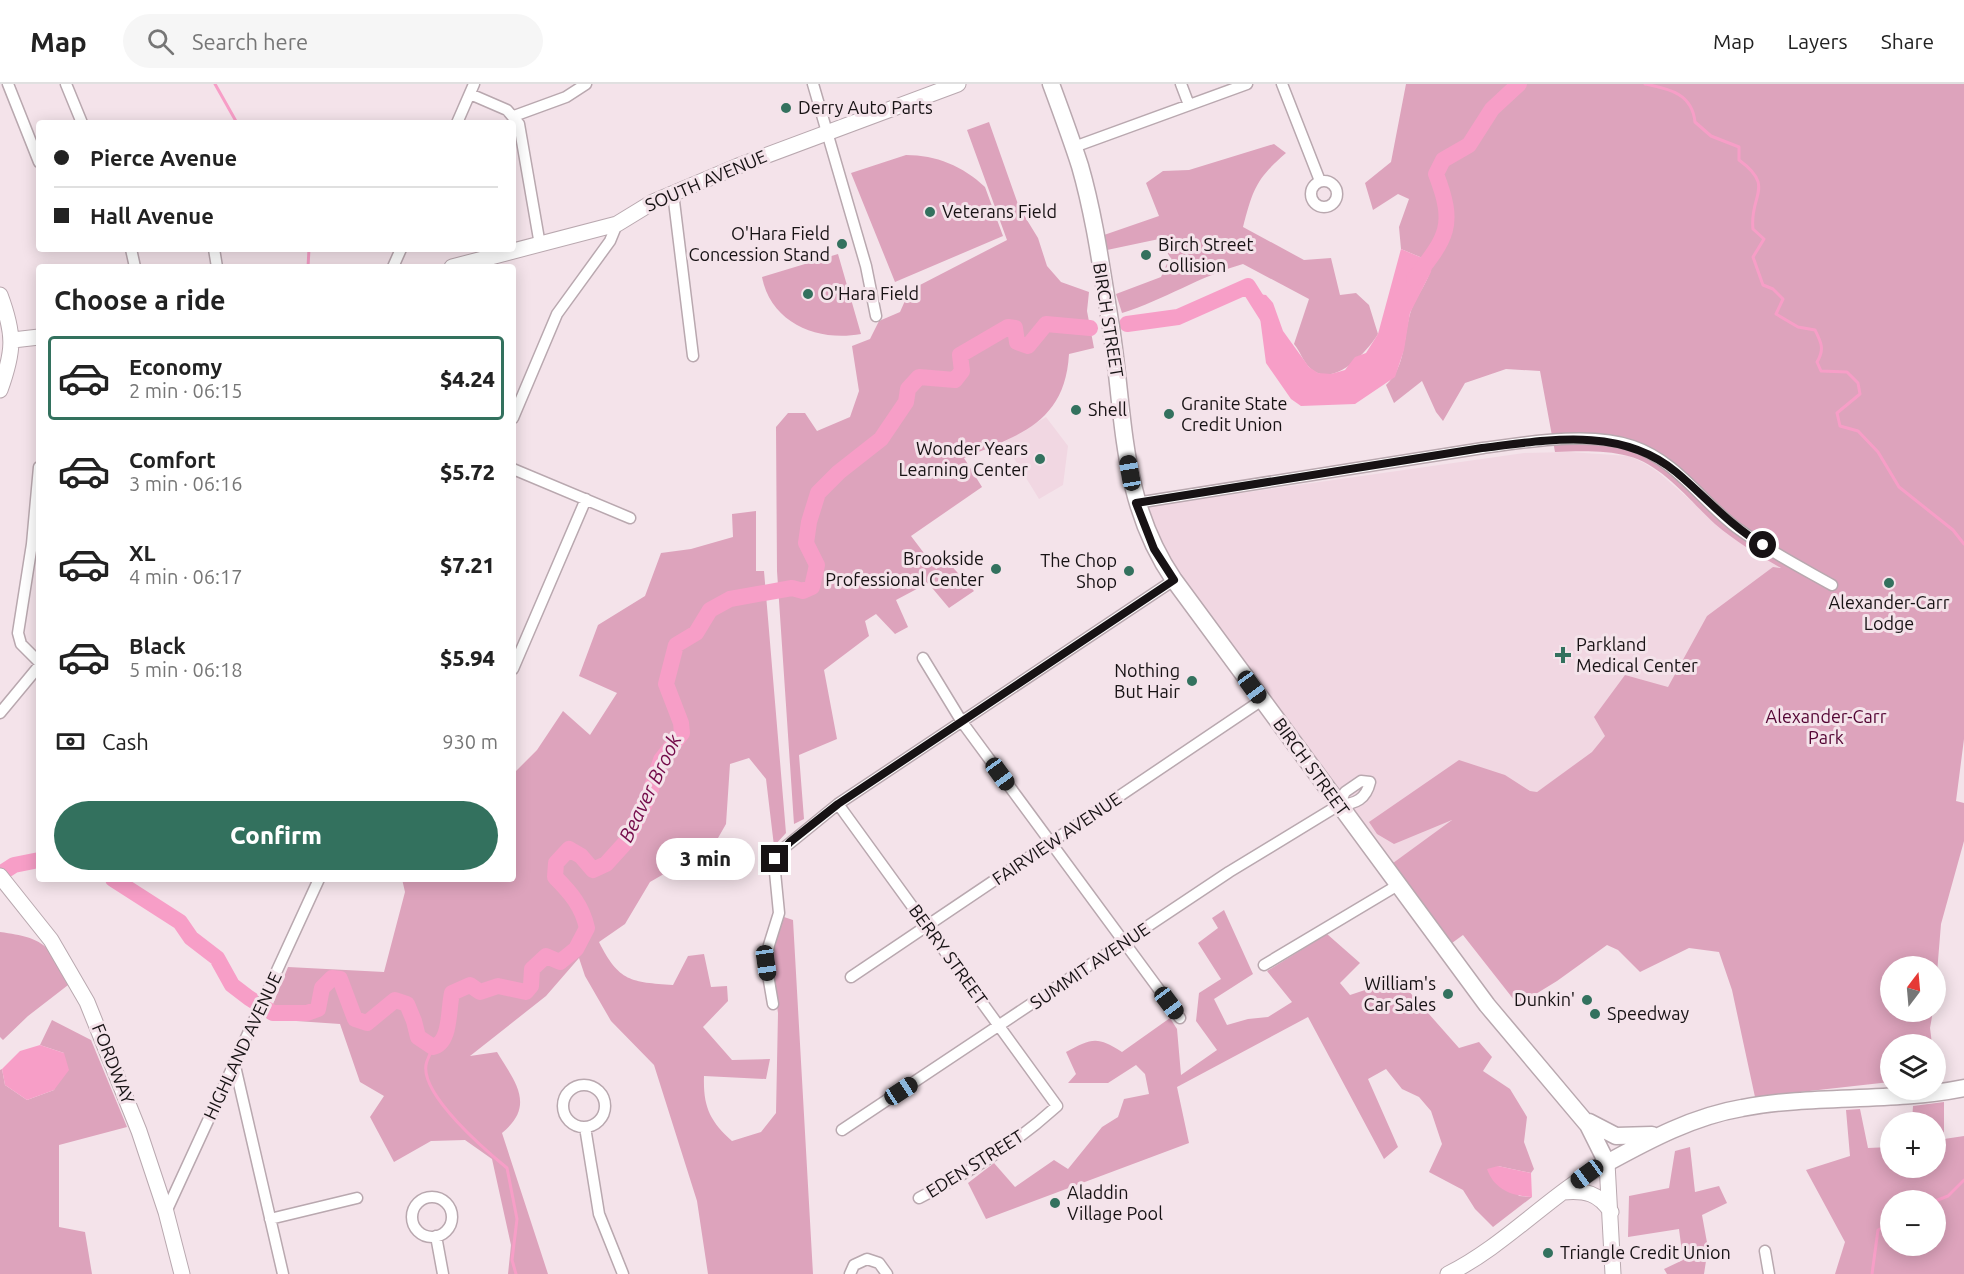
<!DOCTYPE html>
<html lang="en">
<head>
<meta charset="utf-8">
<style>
  body { margin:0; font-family:Ubuntu,sans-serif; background:#f6f6f6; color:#222; height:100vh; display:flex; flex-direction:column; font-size:22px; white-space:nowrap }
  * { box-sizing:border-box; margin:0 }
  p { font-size:20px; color:#767676 }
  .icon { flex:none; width:33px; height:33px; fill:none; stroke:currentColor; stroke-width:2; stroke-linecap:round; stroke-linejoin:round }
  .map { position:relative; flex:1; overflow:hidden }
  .drawer { position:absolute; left:36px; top:180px; width:480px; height:618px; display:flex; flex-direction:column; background:#fff; border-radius:6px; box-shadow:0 3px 15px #0003 }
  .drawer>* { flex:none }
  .banner { position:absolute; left:36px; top:36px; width:480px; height:132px; border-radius:6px; box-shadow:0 3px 15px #0003; display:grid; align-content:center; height:132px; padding:0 18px; background:#fff }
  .needle { width:39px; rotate:16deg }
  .controls { position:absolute; left:1880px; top:872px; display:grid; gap:12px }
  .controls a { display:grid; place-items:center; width:66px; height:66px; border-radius:50%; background:#fff; box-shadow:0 3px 15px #0003; font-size:30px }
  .end { position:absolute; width:27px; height:27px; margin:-14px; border:8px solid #171214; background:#fff; box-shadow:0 0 0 3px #fff }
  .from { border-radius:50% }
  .bubble { position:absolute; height:42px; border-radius:21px; background:#fff; box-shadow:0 3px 15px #0003; font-size:20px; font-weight:800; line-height:42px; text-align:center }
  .car { position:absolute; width:18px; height:36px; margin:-18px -9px; border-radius:8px; box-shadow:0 0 4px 2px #0007; background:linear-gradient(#222 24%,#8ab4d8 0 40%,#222 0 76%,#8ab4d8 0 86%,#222 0) }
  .banner b { display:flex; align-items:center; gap:21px; height:57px; font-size:22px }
  .banner b+b { border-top:2px solid #e0e0e0 }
  .banner i { width:15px; height:15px; background:#222 }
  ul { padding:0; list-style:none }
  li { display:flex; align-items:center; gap:18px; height:84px; margin:0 12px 9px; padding:0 6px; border:3px solid transparent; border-radius:6px }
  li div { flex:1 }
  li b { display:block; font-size:22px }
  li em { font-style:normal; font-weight:800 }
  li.current { border-color:#33715e }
  li>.icon { width:54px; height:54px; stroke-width:1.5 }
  h2 { padding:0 18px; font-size:27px; line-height:72px }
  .pay { display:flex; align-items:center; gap:15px; height:66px; padding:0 18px; font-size:22px }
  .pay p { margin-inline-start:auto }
  .button { display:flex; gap:12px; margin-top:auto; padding:12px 18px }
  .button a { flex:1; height:69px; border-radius:36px; background:#33715e; color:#fff; font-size:24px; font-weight:800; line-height:69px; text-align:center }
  header { display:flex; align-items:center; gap:36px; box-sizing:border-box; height:84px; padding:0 30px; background:#fff; border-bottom:2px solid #e0e0e0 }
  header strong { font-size:28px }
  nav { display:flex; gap:33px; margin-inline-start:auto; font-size:21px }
  .search { width:420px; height:54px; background:#f6f6f6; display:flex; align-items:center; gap:15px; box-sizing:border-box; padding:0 21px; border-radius:33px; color:#767676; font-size:22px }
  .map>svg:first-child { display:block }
  .built { fill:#f1d7e2 }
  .green { fill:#dda3bc; fill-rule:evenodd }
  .water { fill:#f79ec7 }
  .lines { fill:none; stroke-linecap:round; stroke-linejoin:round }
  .stream { stroke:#f79ec7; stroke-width:3 }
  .river { stroke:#f79ec7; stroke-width:16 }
  .street-casing { stroke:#b9a8af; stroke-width:13 }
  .secondary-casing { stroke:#b9a8af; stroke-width:17 }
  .primary-casing { stroke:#b9a8af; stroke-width:19 }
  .street { stroke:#fff; stroke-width:10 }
  .secondary { stroke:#fff; stroke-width:15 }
  .primary { stroke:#fff; stroke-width:16 }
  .route { stroke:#171214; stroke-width:8 }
  .poi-dot { fill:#33715e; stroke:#f4e3ea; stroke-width:2 }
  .labels { text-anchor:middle; stroke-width:6; stroke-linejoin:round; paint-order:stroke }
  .poi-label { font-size:18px; fill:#171214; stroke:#f4e3ea; text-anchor:start }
  .street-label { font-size:18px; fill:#171214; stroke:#f4e3ea }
  .park-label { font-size:18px; fill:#530433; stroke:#f4e3ea }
  .water-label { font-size:20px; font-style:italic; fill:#740b4a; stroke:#f4e3ea }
</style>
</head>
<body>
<header>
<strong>Map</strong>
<div class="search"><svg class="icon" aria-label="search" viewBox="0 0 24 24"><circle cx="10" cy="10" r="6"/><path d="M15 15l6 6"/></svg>Search here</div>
<nav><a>Map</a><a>Layers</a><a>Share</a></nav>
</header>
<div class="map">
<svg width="1964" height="1190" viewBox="0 0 1964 1190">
  <rect width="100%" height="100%" fill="#f4e3ea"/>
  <path class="built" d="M1046,333L1068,362L1063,401L1039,415L1004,358Z
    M1569,368L1629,372L1644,379L1658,388L1734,454L1822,508L1537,708L1496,705L1393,779L1177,490L1143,423L1524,369Z"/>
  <path class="green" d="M1406,0H1964V655L1956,717L1964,719V757L1941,840L1935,913V882H1890V927H1933L1930,944L1932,960H1890V998L1755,1013L1732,906L1719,868L1689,864L1640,888L1618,866L1607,861L1557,897L1518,921L1463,851L1452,859L1393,779L1452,736L1394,760L1377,750L1369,738L1459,676L1505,691L1530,707L1537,708L1592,668L1605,652L1594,633L1625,591L1668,603L1707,532L1773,483L1781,484C1758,471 1735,457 1715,440C1690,417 1663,381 1628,372C1606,366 1578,367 1555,368L1540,287L1506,285L1465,299L1443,337L1436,328L1422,297L1394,319L1386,301C1406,283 1403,255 1410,230C1415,212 1430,198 1432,178L1401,165L1399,143L1409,115L1398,110L1373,126L1365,99L1391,78Z
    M989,38L1019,123L1038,154L1047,182L1061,198L1089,208L1087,227L1094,264L1069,270C1065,339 1019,351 964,374L982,403L911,452L936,485L948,478L974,507L949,524L928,499L896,516L908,543L895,550L876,530L865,537L869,552L824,586L837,655L799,671L804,735L794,740L777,487L776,343L788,329H805L817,347L850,333L859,307L852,262L870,255L879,237L900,228L908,210L918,202L1007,156L967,46Z
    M1274,60L1286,69C1256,95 1253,105 1243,143L1304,176L1331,174L1340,211L1356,209L1369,221L1378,250C1367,268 1332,307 1309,283C1303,277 1300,267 1294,260L1309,215L1243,180C1200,192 1164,216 1122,229L1116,210L1161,193L1170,173L1159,155L1107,166L1104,151L1159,132L1146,99L1163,87L1189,86Z
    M906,71C936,71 963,82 985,103L1003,152L895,198L851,89Z
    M838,170L861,250C819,258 771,240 762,193Z
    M756,427V487H764L786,749L774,762L766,695L749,674L730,680L726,740L718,754L717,784L683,794L669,787L650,798L625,840L599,858C619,898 631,898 673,901L688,872L704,870L711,903L727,902L728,917L703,943L732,976L770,975L766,995L704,992C703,1023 710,1037 732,1057L761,1048L776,1029L778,929L770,877L784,833L793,836L813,1190H708L697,1117L654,981L611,937L585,892L579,874L546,912L470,972L497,968C515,998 536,1021 502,1049L548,1190H508L511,1161L492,1075L465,1056L431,1057L394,1078L370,1033L384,1012L360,998L340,940L267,935L288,883L384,888L405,808L402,795H513V690L537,666L563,627L590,651L617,609L579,592L598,541L645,512L661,469L691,465L733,453L732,430Z
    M1224,826L1253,890L1214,915L1227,941L1248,935L1268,933L1292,918L1267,887L1327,850L1360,879L1340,899L1350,911L1398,895L1459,964L1479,958L1492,973L1483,987L1510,1005L1527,1033L1524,1058L1534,1085L1531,1089L1498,1082L1519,1112L1532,1113L1493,1143L1475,1125L1463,1106L1429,1088L1442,1060L1431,1027L1419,1013L1402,1005L1386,985L1368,995L1398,1063L1384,1075L1308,933L1177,1003L1189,1059L986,1135L968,1099L994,1079L1015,1103L1054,1076L1068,1085L1102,1043L1118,1033L1124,1015L1149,1010L1145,990L1136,981L1108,999H1068L1076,990L1066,968C1092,954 1097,952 1122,968L1170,934L1177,945L1181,991L1217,966L1196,937L1199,909L1221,895L1198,859L1218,844L1212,834Z
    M0,848C46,854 48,862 72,898L28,932L3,956L0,953Z
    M52,936L91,956L127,1043L59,1061V1143L85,1148L92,1190H0V986L2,985L5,1001L27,1016L54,1006L64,969L40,961Z
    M1944,1018V1055L1964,1052V1190H1835L1845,1158L1806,1086L1850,1072L1846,1026L1860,1025L1868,1064L1890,1063V1083H1935V1038H1912L1913,1022ZM1890,1116H1935V1161H1890Z
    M1690,1063L1695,1108L1719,1102L1727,1119L1702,1131L1708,1164L1704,1190H1667L1664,1185L1683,1176L1679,1145L1628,1153L1629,1112L1669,1104L1675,1067Z"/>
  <path class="water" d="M1401,165L1432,178L1431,188L1410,229L1404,266L1395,293L1355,320L1301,322L1291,315L1266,279L1259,226L1252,214L1258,210L1266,211L1273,219L1283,247L1309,283L1318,289L1331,290L1345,286L1355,273L1366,269L1378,250Z
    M40,961L64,969L69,986L54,1006L27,1016L5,1001L2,985L20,967Z
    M1498,1082L1531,1089L1532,1113C1511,1112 1494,1105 1487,1085Z"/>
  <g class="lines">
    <path class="stream" d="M215,0L237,39
      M1645,0C1669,5 1692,9 1695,38L1711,52L1739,63V76C1776,103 1749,111 1753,145L1764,155L1753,173L1763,201L1773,205L1783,215L1776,230L1798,243L1815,246C1821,258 1825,265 1817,278L1821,287L1847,288L1858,299L1860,310L1837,329L1840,342L1858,347L1878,368L1899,403L1953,446L1964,460
      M308,183L309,165
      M433,963C431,969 427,975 426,981C421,1011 485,1066 507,1084L517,1135L512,1176L516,1190
      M1935,1117L1948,1112L1964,1096
      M1872,1190L1878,1146L1890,1140"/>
    <path class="river" d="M1414,195C1447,153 1456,142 1436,90L1443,76L1469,61L1492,25L1519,0
      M1127,240L1178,233L1248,202L1267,232
      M0,790L14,781L39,776
      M113,795L180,838L191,854L217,874L232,901L249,914L273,929H307L318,925L322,904L332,894L340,895L355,935L367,939L395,916L407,920L414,937L418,953L433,963C451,959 448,926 452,909L470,901L480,908L498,902L526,908L531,902L532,885L546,872L560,878L576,865L587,844C582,822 571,809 555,793L556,779L569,765L581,772L593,786L606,780L626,758L649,711L661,676L682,649L681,639L666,600L676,561L696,549L710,526L730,515L792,504L803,507L812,503L817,481L806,459L809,438L818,409L839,388L881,355L906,318L908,305L919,293L955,296L962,287L960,271L1008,243L1015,244L1017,258L1028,262L1046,240L1090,244"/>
    <g class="street-casing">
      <path id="street" d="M8,0L39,78
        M66,0L82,39
        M813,0L866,182L876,232
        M1181,0L1189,21
        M1282,0L1320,97
        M470,10L507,26L519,40L540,161
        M514,32L566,13L586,0
        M457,39L474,0
        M1074,63L1247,0
        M1311 110a13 13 0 1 1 26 0a13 13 0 1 1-26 0Z
        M673,109L693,272
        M131,165L135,183
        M214,165L217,183
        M393,183L401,165
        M513,334L557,230L610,157L617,140
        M39,383L32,460L18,549L21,560L39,578
        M513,385L630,434
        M1136,419L1483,364C1527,358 1591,347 1633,362C1677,377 1702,418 1737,444C1767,466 1800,483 1832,501
        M923,574L962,638L1180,934
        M513,585L586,415
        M0,629L39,582
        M1361,697L1370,698C1366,715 1356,720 1339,721L1345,708Z
        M838,720L1057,1022C1014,1061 971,1087 919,1114
        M1264,881L1398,801
        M851,893L1262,616
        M773,920L766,879L769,861L779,829L775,788L779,768L838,720L1174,496
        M235,982L283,1190
        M563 1022a21 21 0 1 1 42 0a21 21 0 1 1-42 0Z
        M585,1043L599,1130L623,1190
        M842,1046L1229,788L1339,721
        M412 1133a20 20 0 1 1 40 0a20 20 0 1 1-40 0Z
        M166,1128L319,795
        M270,1135L357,1114
        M436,1152L443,1190
        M1765,1167L1769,1190
        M850,1190L854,1181L867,1175L879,1179L887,1190"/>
    </g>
    <g class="secondary-casing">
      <path id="secondary" d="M452,183L617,140L653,118L738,82L958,0
        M0,211C15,251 14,267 0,306
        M13,256L39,253
        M0,792L51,856L87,918L139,1047L166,1128L182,1190
        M1563,1108C1585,1106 1599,1109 1611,1128
        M1448,1190C1506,1161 1550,1110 1607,1079L1613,1190"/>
    </g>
    <g class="primary-casing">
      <path id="primary" d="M1051,0C1061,27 1071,54 1080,82C1095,134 1102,189 1111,243C1125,334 1120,417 1174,496L1487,921L1588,1041L1607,1079C1649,1056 1694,1032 1742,1024C1815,1010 1890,1019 1964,1004
        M1589,1038L1616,1052L1652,1051"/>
    </g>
    <use href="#street" class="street"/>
    <use href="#secondary" class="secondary"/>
    <use href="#primary" class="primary"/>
  </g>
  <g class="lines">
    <path class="route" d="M775,775L790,758L838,720L1174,496L1154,465L1136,419L1482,364C1548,356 1621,342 1676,388C1706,413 1728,440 1763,461"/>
  </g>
  <g class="poi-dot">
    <circle cx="786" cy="24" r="6"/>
    <circle cx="930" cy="128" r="6"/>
    <circle cx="842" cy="160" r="6"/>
    <circle cx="1146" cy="171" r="6"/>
    <circle cx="808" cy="210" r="6"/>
    <circle cx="1076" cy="326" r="6"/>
    <circle cx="1169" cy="330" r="6"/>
    <circle cx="1040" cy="375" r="6"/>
    <circle cx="996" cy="485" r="6"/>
    <circle cx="1129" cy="487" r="6"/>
    <circle cx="1889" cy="499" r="6"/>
    <path d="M1560 562h6v6h6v6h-6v6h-6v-6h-6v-6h6z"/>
    <circle cx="1192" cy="597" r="6"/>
    <circle cx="1448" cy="910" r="6"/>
    <circle cx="1587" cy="916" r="6"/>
    <circle cx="1595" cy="930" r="6"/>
    <circle cx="1055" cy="1119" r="6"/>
    <circle cx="1548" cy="1169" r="6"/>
  </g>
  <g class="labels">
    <g class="poi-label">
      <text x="798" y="30">Derry Auto Parts</text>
      <text x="942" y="134">Veterans Field</text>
      <text x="830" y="156" text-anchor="end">O'Hara Field<tspan x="830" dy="21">Concession Stand</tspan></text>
      <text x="1158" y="167">Birch Street<tspan x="1158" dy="21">Collision</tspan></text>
      <text x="820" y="216">O'Hara Field</text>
      <text x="1181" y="326">Granite State<tspan x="1181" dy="21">Credit Union</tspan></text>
      <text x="1088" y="332">Shell</text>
      <text x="1028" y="371" text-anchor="end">Wonder Years<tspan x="1028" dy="21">Learning Center</tspan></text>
      <text x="984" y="481" text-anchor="end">Brookside<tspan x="984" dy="21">Professional Center</tspan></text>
      <text x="1117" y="483" text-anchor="end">The Chop<tspan x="1117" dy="21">Shop</tspan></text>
      <text x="1889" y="525" text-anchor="middle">Alexander-Carr<tspan x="1889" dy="21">Lodge</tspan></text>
      <text x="1576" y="567">Parkland<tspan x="1576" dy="21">Medical Center</tspan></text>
      <text x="1180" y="593" text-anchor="end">Nothing<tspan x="1180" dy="21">But Hair</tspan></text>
      <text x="1436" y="906" text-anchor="end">William's<tspan x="1436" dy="21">Car Sales</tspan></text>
      <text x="1575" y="922" text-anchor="end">Dunkin'</text>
      <text x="1607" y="936">Speedway</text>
      <text x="1067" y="1115">Aladdin<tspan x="1067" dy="21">Village Pool</tspan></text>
      <text x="1560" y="1175">Triangle Credit Union</text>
    </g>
    <g class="street-label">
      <text transform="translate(706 97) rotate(-23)" y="6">SOUTH AVENUE</text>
      <text transform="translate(1108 236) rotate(81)" y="6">BIRCH STREET</text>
      <text transform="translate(1311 683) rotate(54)" y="6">BIRCH STREET</text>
      <text transform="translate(1057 755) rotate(-34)" y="6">FAIRVIEW AVENUE</text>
      <text transform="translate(948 871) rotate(54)" y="6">BERRY STREET</text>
      <text transform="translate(1090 882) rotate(-34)" y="6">SUMMIT AVENUE</text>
      <text transform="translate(243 962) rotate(-65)" y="6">HIGHLAND AVENUE</text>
      <text transform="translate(113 980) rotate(68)" y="6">FORDWAY</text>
      <text transform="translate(975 1080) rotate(-32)" y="6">EDEN STREET</text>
    </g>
    <g class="park-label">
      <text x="1826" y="639">Alexander-Carr<tspan x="1826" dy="21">Park</tspan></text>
    </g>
    <g class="water-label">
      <text transform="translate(650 704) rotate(-64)" y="7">Beaver Brook</text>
    </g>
  </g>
</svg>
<div class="controls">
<a><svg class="needle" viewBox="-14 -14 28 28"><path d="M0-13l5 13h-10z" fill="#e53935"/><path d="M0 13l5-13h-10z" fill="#767676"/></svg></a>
<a><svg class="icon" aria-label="layers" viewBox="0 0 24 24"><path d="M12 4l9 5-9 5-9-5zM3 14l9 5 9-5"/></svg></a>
<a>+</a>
<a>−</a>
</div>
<i class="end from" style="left:1763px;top:461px"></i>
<i class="end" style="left:775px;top:775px"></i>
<div class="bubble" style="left:656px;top:754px;width:99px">3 min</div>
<i class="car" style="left:1130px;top:389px;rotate:350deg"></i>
<i class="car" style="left:1252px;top:603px;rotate:144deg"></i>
<i class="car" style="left:1000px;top:690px;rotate:144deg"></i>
<i class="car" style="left:766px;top:879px;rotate:172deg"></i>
<i class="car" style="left:1169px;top:919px;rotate:143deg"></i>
<i class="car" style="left:901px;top:1007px;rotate:57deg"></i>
<i class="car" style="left:1587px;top:1090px;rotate:234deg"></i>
<div class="banner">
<b><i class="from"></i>Pierce Avenue</b>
<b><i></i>Hall Avenue</b>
</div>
<section class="drawer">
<h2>Choose a ride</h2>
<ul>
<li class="current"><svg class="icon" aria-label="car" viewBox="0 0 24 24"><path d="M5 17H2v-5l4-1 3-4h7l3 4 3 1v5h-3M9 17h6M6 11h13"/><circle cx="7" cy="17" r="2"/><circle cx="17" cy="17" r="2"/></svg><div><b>Economy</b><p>2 min · 06:15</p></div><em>$4.24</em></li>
<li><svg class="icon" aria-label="car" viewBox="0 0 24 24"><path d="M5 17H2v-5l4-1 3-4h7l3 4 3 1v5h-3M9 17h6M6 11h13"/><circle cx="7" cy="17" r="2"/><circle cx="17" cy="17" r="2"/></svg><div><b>Comfort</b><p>3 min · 06:16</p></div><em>$5.72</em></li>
<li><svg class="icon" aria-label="car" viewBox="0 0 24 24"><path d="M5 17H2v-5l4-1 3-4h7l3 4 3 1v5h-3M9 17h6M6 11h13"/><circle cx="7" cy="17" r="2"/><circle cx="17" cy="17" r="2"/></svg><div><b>XL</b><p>4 min · 06:17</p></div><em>$7.21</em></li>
<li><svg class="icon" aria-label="car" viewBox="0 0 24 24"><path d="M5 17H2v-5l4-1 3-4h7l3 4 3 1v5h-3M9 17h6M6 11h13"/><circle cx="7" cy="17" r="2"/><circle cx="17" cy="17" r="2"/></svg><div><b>Black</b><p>5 min · 06:18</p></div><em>$5.94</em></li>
</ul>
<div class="pay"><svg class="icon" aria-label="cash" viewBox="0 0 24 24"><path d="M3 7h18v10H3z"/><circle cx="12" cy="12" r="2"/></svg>Cash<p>930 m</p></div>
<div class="button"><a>Confirm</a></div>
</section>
</div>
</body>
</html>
